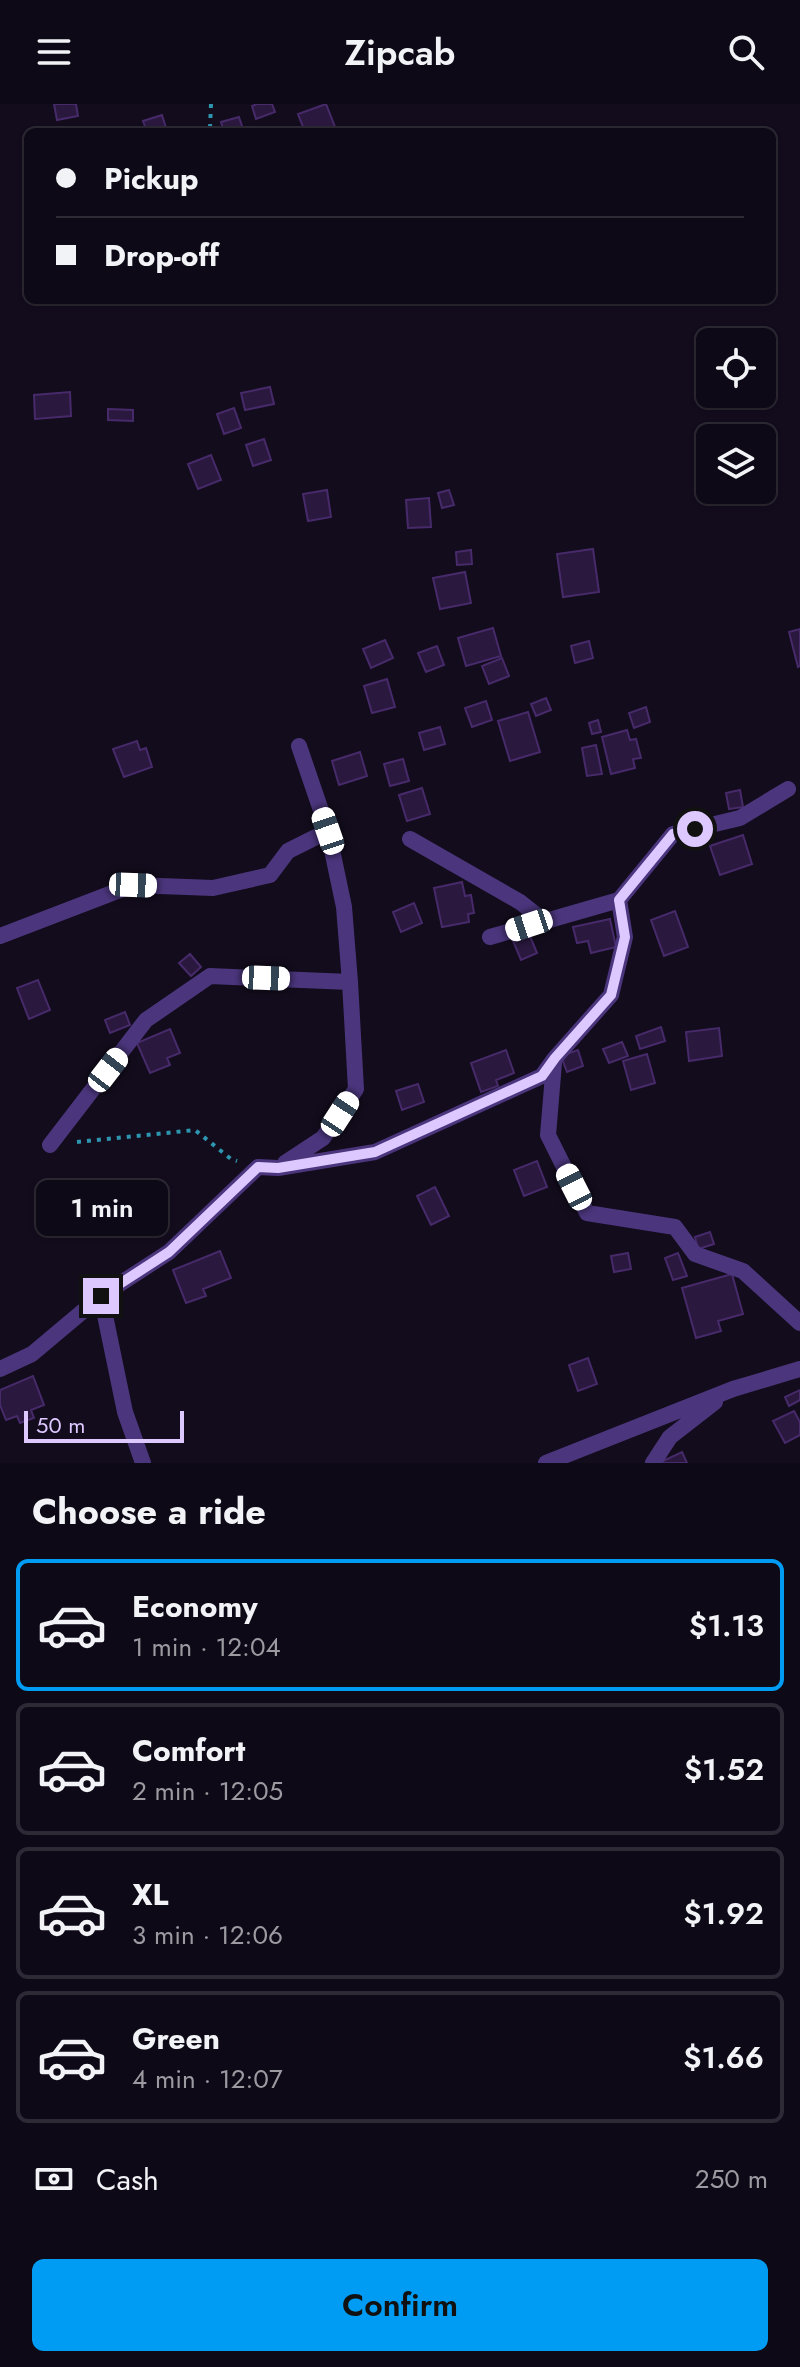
<!DOCTYPE html>
<html lang="en">
<head>
<meta charset="utf-8">
<style>
  body { margin:0; font-family:Jost,sans-serif; background:#17121f; color:#f1f3f6; height:100vh; display:flex; flex-direction:column; font-size:30px; white-space:nowrap }
  * { box-sizing:border-box; margin:0 }
  p { font-size:26px; color:#9b9aa1 }
  .icon { flex:none; width:44px; height:44px; fill:none; stroke:currentColor; stroke-width:2; stroke-linecap:round; stroke-linejoin:round }
  .map { position:relative; height:1359px; overflow:hidden }
  .panel { display:flex; flex-direction:column; background:#0e0916; flex:1 }
  .panel>* { flex:none }
  .hud { position:absolute; left:24px; top:24px; width:752px; height:176px; border-radius:12px; box-shadow:0 2px 6px #0004,0 0 0 2px #2e2a35; display:grid; align-content:center; height:176px; padding:0 32px; background:#0e0916 }
  .controls { position:absolute; left:696px; top:224px; display:grid; gap:16px }
  .controls a { display:grid; place-items:center; width:80px; height:80px; border-radius:12px; background:#0e0916; box-shadow:0 2px 6px #0004,0 0 0 2px #2e2a35; font-size:40px }
  .scale { position:absolute; left:24px; bottom:20px; width:160px; box-sizing:border-box; padding-left:8px; border:4px solid #ddc8ff; border-top:0; font-size:22px; line-height:28px; white-space:nowrap; color:#ddc8ff; -webkit-text-stroke:6px #130c1d; paint-order:stroke }
  .end { position:absolute; width:36px; height:36px; margin:-18px; border:10px solid #ddc8ff; background:#111; box-shadow:0 0 0 4px #111 }
  .from { border-radius:50% }
  .bubble { position:absolute; height:56px; border-radius:12px; background:#0e0916; box-shadow:0 2px 6px #0004,0 0 0 2px #2e2a35; font-size:26px; font-weight:600; line-height:56px; text-align:center }
  .car { position:absolute; width:24px; height:48px; margin:-24px -12px; border-radius:10px; box-shadow:0 0 6px 2px #0007; background:linear-gradient(#fff 24%,#345 0 40%,#fff 0 76%,#345 0 86%,#fff 0) }
  .hud b { display:flex; align-items:center; gap:28px; height:76px; font-size:30px }
  .hud b+b { border-top:2px solid #2e2a35 }
  .hud i { width:20px; height:20px; background:#f1f3f6 }
  ul { padding:0; list-style:none }
  li { display:flex; align-items:center; gap:24px; height:132px; margin:0 16px 12px; padding:0 16px; border:4px solid #2e2a35; border-radius:12px }
  li div { flex:1 }
  li b { display:block; font-size:30px }
  li em { font-style:normal; font-weight:600 }
  li.selected { border-color:#009cf3 }
  li>.icon { width:72px; height:72px; stroke-width:1.5 }
  h2 { padding:0 32px; font-size:36px; line-height:96px }
  .pay { display:flex; align-items:center; gap:20px; height:88px; padding:0 32px; font-size:30px }
  .pay p { margin-inline-start:auto }
  .button { display:flex; gap:16px; margin-top:auto; padding:16px 32px }
  .button a { flex:1; height:92px; border-radius:12px; background:#009cf3; color:#111; font-size:32px; font-weight:600; line-height:92px; text-align:center }
  header { display:flex; justify-content:space-between; align-items:center; height:104px; padding:0 32px; background:#0e0916; font-size:36px; font-weight:600 }
  .map>svg:first-child { display:block }
  .building { fill:#2a183e; stroke:#472a6a; stroke-width:2 }
  .lines { fill:none; stroke-linecap:round; stroke-linejoin:round }
  .path { stroke:#2d95ae; stroke-width:4; stroke-dasharray:4 6; stroke-linecap:butt }
  .minor { stroke:#4b367d; stroke-width:16 }
  .route { stroke:#ddc8ff; stroke-width:10 }
</style>
</head>
<body>
<header><svg class="icon" aria-label="menu" viewBox="0 0 24 24"><path d="M4 6h16M4 12h16M4 18h16"/></svg>Zipcab<svg class="icon" aria-label="search" viewBox="0 0 24 24"><circle cx="10" cy="10" r="6"/><path d="M15 15l6 6"/></svg></header>
<div class="map">
<svg width="800" height="1359" viewBox="0 0 800 1359">
  <rect width="100%" height="100%" fill="#130c1d"/>
  <path class="building" d="M54,0H76L78,12L57,16Z
    M257,0H272L275,8L256,15L252,2Z
    M326,0L337,28H305L298,10Z
    M162,11L167,27L147,28L143,17Z
    M239,13L244,28H224L221,18Z
    M270,283L274,300L245,306L241,289Z
    M70,288L71,312L35,315L34,291Z
    M234,304L241,324L224,330L217,310Z
    M108,305L133,306V317L108,316Z
    M264,335L271,356L253,362L246,341Z
    M211,351L221,376L198,385L188,360Z
    M327,386L331,413L308,417L303,390Z
    M449,386L454,401L442,404L438,389Z
    M429,394L431,423L408,424L406,396Z
    M593,445L599,488L563,493L557,450Z
    M471,446L472,460L457,461L456,448Z
    M465,468L471,499L440,505L433,474Z
    M493,524L501,552L466,562L458,534Z
    M800,525V562L798,563L789,528Z
    M385,536L393,554L371,564L363,545Z
    M589,537L593,554L575,559L571,542Z
    M437,542L444,561L426,568L418,549Z
    M502,554L509,572L489,580L482,562Z
    M387,575L395,603L372,609L364,582Z
    M546,594L551,606L536,612L531,600Z
    M486,597L492,616L472,623L465,604Z
    M646,603L650,618L634,624L629,609Z
    M528,608L540,648L510,657L498,617Z
    M598,616L601,628L592,630L589,619Z
    M440,623L445,640L424,646L419,629Z
    M627,626L630,636L636,635L641,654L633,655L635,664L611,670L602,633Z
    M137,637L140,646L146,644L152,663L124,673L113,645Z
    M596,641L602,670L587,672L582,644Z
    M360,648L367,672L339,681L332,657Z
    M403,655L409,677L390,682L384,660Z
    M422,684L430,710L407,717L399,691Z
    M740,686L743,703L729,705L726,689Z
    M743,731L752,760L720,771L710,742Z
    M462,778L465,792L471,791L474,809L468,810L469,818L442,823L434,784Z
    M414,799L422,819L401,828L393,808Z
    M675,807L688,843L664,852L651,816Z
    M610,815L616,843L591,849L588,837L577,839L573,823Z
    M527,825L537,849L521,856L511,832Z
    M190,850L201,863L191,872L179,859Z
    M38,876L50,906L29,915L17,884Z
    M125,908L130,921L110,929L105,916Z
    M661,923L665,937L640,945L636,932Z
    M719,924L722,952L689,957L686,928Z
    M170,925L180,949L167,954L170,961L150,969L137,939Z
    M622,938L628,952L609,959L603,945Z
    M506,946L514,969L496,976L498,982L481,988L471,959Z
    M578,946L583,962L567,968L561,952Z
    M647,950L655,979L631,986L623,957Z
    M418,980L424,998L402,1006L396,987Z
    M537,1057L547,1083L524,1092L514,1066Z
    M435,1083L449,1112L431,1121L417,1092Z
    M710,1128L714,1140L698,1145L695,1133Z
    M220,1147L231,1174L203,1185L206,1192L186,1199L173,1166Z
    M628,1149L631,1165L614,1168L611,1152Z
    M678,1149L687,1172L673,1176L665,1154Z
    M732,1170L743,1210L718,1217L721,1227L696,1234L682,1184Z
    M588,1254L597,1280L578,1287L569,1261Z
    M33,1272L44,1301L31,1306L34,1314L20,1319L17,1312L6,1316L0,1301V1286Z
    M800,1286V1296L789,1302L785,1293Z
    M794,1307L800,1318V1331L785,1339L773,1317Z
    M682,1348L687,1359H664L663,1357Z"/>
  <g class="lines">
    <path class="path" d="M210,24L211,0
      M77,1038L195,1026L231,1055L237,1057"/>
    <path class="minor" d="M299,642L328,727L344,803L350,878
      M410,735L520,798L544,817
      M0,832L133,781L213,784L270,771L288,747L328,727
      M490,833L619,796
      M554,959L548,1031L587,1109L675,1123L695,1150L743,1167L800,1219
      M50,1041L146,916L210,872L350,878L356,985L323,1034L285,1059
      M101,1192L125,1308L143,1359
      M0,1265L32,1250L101,1192L169,1148L258,1063L278,1064L375,1048L542,972L555,954L611,891L625,833L619,796L673,730L740,714L788,685
      M546,1359L733,1285L800,1265
      M653,1359L670,1333L715,1298"/>
  </g>
  <g class="lines">
    <path class="route" d="M101,1192L169,1148L258,1063L278,1064L375,1048L542,972L555,954L611,891L625,833L619,796L673,730L695,725"/>
  </g>
</svg>
<div class="controls">
<a><svg class="icon" aria-label="locate" viewBox="0 0 24 24"><circle cx="12" cy="12" r="6"/><path d="M12 2v4M12 18v4M2 12h4M18 12h4"/></svg></a>
<a><svg class="icon" aria-label="layers" viewBox="0 0 24 24"><path d="M12 4l9 5-9 5-9-5zM3 14l9 5 9-5"/></svg></a>
</div>
<div class="scale">50 m</div>
<i class="end from" style="left:695px;top:725px"></i>
<i class="end" style="left:101px;top:1192px"></i>
<div class="bubble" style="left:36px;top:1076px;width:132px">1 min</div>
<i class="car" style="left:328px;top:727px;rotate:341deg"></i>
<i class="car" style="left:133px;top:781px;rotate:92deg"></i>
<i class="car" style="left:529px;top:821px;rotate:252deg"></i>
<i class="car" style="left:266px;top:874px;rotate:92deg"></i>
<i class="car" style="left:108px;top:966px;rotate:38deg"></i>
<i class="car" style="left:340px;top:1010px;rotate:33deg"></i>
<i class="car" style="left:574px;top:1083px;rotate:333deg"></i>
<div class="hud">
<b><i class="from"></i>Pickup</b>
<b><i></i>Drop-off</b>
</div>
</div>
<section class="panel">
<h2>Choose a ride</h2>
<ul>
<li class="selected"><svg class="icon" aria-label="car" viewBox="0 0 24 24"><path d="M5 17H2v-5l4-1 3-4h7l3 4 3 1v5h-3M9 17h6M6 11h13"/><circle cx="7" cy="17" r="2"/><circle cx="17" cy="17" r="2"/></svg><div><b>Economy</b><p>1 min · 12:04</p></div><em>$1.13</em></li>
<li><svg class="icon" aria-label="car" viewBox="0 0 24 24"><path d="M5 17H2v-5l4-1 3-4h7l3 4 3 1v5h-3M9 17h6M6 11h13"/><circle cx="7" cy="17" r="2"/><circle cx="17" cy="17" r="2"/></svg><div><b>Comfort</b><p>2 min · 12:05</p></div><em>$1.52</em></li>
<li><svg class="icon" aria-label="car" viewBox="0 0 24 24"><path d="M5 17H2v-5l4-1 3-4h7l3 4 3 1v5h-3M9 17h6M6 11h13"/><circle cx="7" cy="17" r="2"/><circle cx="17" cy="17" r="2"/></svg><div><b>XL</b><p>3 min · 12:06</p></div><em>$1.92</em></li>
<li><svg class="icon" aria-label="car" viewBox="0 0 24 24"><path d="M5 17H2v-5l4-1 3-4h7l3 4 3 1v5h-3M9 17h6M6 11h13"/><circle cx="7" cy="17" r="2"/><circle cx="17" cy="17" r="2"/></svg><div><b>Green</b><p>4 min · 12:07</p></div><em>$1.66</em></li>
</ul>
<div class="pay"><svg class="icon" aria-label="cash" viewBox="0 0 24 24"><path d="M3 7h18v10H3z"/><circle cx="12" cy="12" r="2"/></svg>Cash<p>250 m</p></div>
<div class="button"><a>Confirm</a></div>
</section>
</body>
</html>
